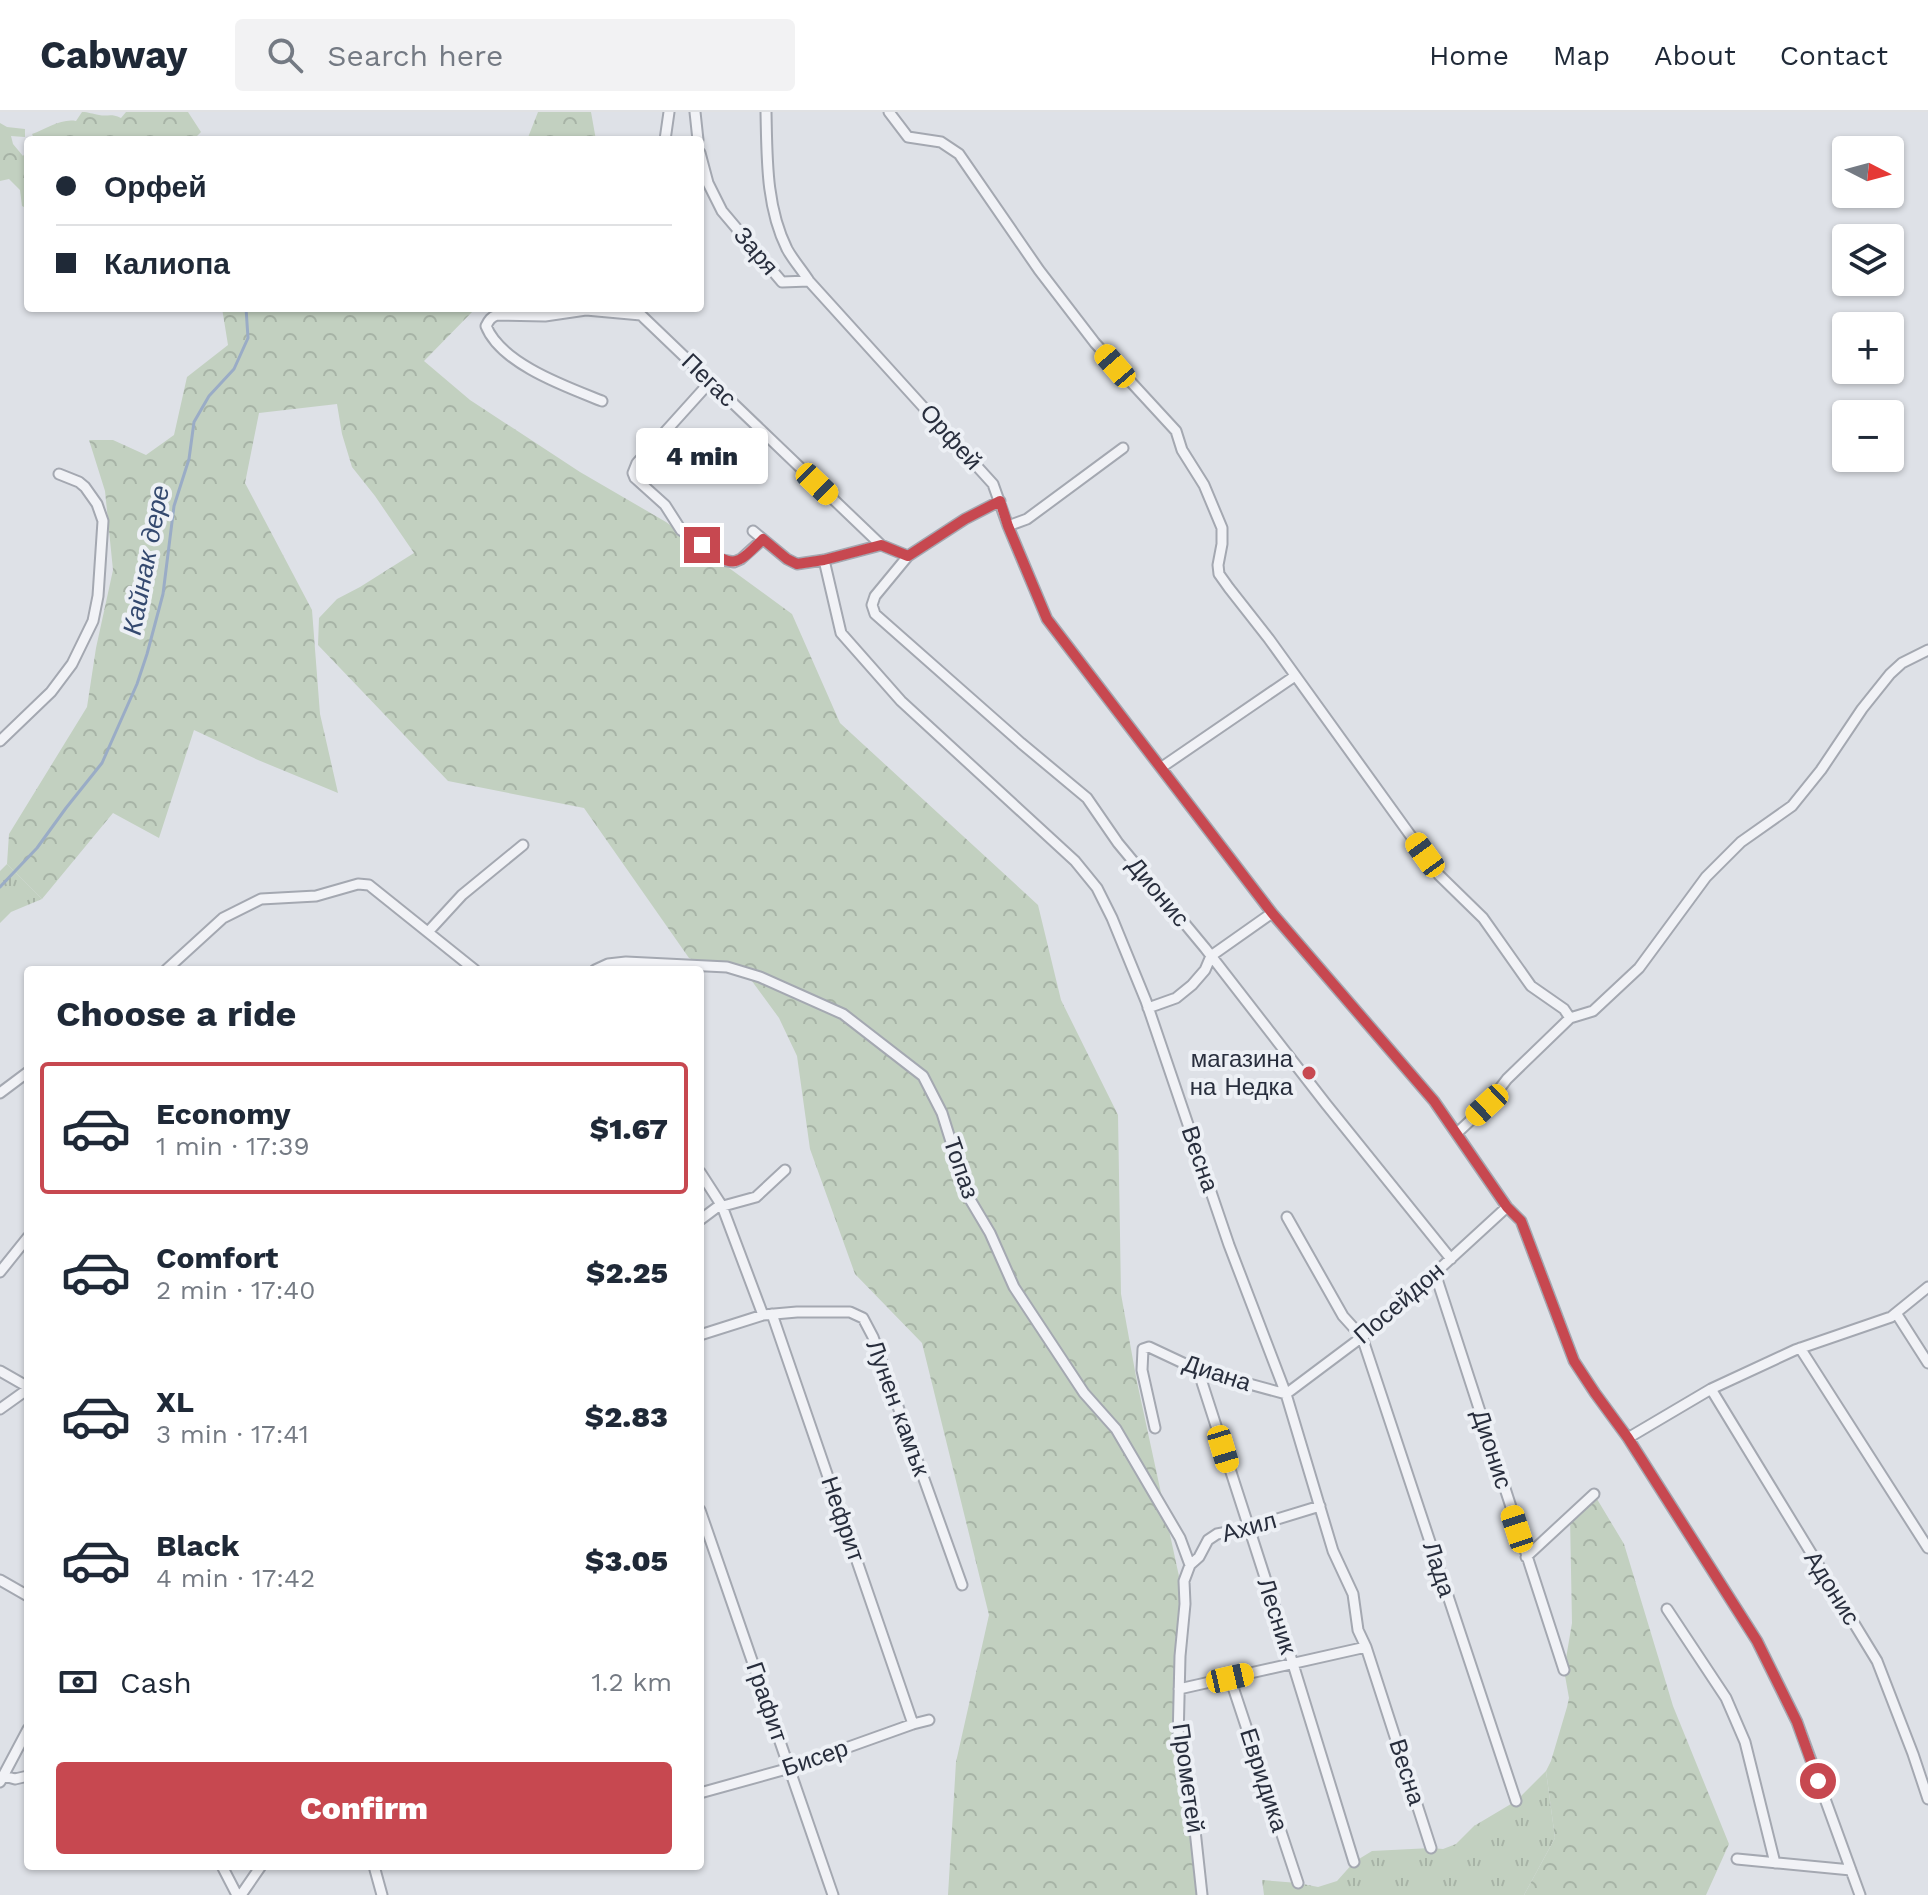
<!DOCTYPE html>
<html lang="en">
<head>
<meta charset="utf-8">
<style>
  body { margin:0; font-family:"Work Sans",sans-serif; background:#f2f2f3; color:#1f2937; height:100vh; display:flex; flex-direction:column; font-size:30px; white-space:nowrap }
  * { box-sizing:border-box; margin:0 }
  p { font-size:26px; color:#747a83 }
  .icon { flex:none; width:44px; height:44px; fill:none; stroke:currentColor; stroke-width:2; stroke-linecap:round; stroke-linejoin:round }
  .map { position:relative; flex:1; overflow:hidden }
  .panel { position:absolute; left:24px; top:854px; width:680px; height:904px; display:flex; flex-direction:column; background:#fff; border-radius:8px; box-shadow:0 2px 6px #0004 }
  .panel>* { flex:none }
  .hud { position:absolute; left:24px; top:24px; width:680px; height:176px; border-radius:8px; box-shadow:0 2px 6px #0004; display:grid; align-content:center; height:176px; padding:0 32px; background:#fff }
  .needle { width:52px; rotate:96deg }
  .controls { position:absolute; left:1832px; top:24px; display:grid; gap:16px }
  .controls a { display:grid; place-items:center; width:72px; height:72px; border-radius:8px; background:#fff; box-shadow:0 2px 6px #0004; font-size:40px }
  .end { position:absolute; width:36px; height:36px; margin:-18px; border:10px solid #c74850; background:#fff; box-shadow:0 0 0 4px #fff }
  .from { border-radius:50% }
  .bubble { position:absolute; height:56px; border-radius:8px; background:#fff; box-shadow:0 2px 6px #0004; font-size:26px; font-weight:800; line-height:56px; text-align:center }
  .car { position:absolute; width:24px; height:48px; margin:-24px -12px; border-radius:10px; box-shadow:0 0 6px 2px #0007; background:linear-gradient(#f5c518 24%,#345 0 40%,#f5c518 0 76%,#345 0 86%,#f5c518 0) }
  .hud b { display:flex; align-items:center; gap:28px; height:76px; font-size:30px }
  .hud b+b { border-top:2px solid #e0e1e3 }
  .hud i { width:20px; height:20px; background:#1f2937 }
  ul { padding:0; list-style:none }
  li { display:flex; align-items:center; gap:24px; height:132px; margin:0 16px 12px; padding:0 16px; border:4px solid transparent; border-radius:8px }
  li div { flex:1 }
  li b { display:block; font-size:30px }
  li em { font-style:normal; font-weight:800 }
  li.on { border-color:#c74850 }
  li>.icon { width:72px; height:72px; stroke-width:1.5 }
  h2 { padding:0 32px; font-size:36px; line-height:96px }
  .pay { display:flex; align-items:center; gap:20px; height:88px; padding:0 32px; font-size:30px }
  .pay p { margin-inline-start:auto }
  .button { display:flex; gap:16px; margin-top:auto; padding:16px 32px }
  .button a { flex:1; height:92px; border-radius:8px; background:#c74850; color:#fff; font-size:32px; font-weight:800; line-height:92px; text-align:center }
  header { display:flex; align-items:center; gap:48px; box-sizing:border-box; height:112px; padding:0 40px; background:#fff; border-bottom:2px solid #e0e1e3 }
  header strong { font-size:38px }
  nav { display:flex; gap:44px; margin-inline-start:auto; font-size:28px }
  .search { width:560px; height:72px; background:#f2f2f3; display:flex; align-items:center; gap:20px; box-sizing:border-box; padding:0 28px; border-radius:8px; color:#747a83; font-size:30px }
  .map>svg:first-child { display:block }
  .grass { fill:url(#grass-tufts) }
  .forest { fill:url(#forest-crowns) }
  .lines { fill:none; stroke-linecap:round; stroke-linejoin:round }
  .stream { stroke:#9aacc6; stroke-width:3 }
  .minor-casing { stroke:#a4a8b1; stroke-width:13 }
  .minor { stroke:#f1f2f6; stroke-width:9 }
  .route { stroke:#c74850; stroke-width:10 }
  .poi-dot { fill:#c74850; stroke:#edf0f5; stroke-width:3 }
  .labels { text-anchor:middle; stroke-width:8; stroke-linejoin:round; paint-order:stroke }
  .street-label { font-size:24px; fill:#282e3d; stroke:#edf0f5 }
  .poi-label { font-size:24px; fill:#282e3d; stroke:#edf0f5; text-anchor:end }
  .water-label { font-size:26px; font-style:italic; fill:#34496f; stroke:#edf0f5 }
</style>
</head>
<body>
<header>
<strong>Cabway</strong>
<div class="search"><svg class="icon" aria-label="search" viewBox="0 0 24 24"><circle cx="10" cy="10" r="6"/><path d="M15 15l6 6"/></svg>Search here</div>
<nav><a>Home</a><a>Map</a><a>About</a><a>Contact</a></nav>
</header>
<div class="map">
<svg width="1928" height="1783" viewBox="0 0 1928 1783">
  <defs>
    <pattern id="grass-tufts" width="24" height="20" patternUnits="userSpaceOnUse" patternTransform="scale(2)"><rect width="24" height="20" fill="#c2d0c0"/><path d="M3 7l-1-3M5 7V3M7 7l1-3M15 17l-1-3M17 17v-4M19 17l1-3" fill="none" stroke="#a7b3a6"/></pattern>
    <pattern id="forest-crowns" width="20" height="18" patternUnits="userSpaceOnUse" patternTransform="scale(2)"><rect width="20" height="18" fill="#c2d0c0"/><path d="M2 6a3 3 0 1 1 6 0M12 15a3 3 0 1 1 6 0" fill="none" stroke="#a7b3a6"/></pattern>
  </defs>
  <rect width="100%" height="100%" fill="#dee1e7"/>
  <path class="grass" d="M7,752L42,787L11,800L0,811V759Z
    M1546,1659L1555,1726L1524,1783H1264L1262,1768L1298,1771L1318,1775L1337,1769L1354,1750L1372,1739L1431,1736L1443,1737L1456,1732L1474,1714L1516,1689Z"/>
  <path class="forest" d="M82,0C89,0 92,2 99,3C108,5 110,1 121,6L126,0H188L201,20L195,26L197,28H35L32,22C46,17 62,6 76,9Z
    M538,0H591L596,28H527Z
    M0,11L7,15L25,17V25L11,24L13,32L23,44L28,37V97L22,94L20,78L9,67L0,69Z
    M222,196H486L473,199L424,249L470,288L580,360L666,410L792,502L840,611L1038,793L1061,888L1118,1003L1121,1182L1137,1270L1185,1492L1178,1629L1191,1681L1202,1783H948L956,1650L989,1503L922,1231L855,1162L810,1037L797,944L779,906L746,861L709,855L689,846L584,696L448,669L318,533L319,506L337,487L360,475L414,441L375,384L352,355L342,322L337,292L259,301L245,371L312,498L320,602L338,681L258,648L194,618L159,726L113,701L42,787L7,752L9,722L87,595L96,536L113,458L105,379L89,328H113L146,343L174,323L187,265L228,233Z
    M1594,1382L1624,1432L1673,1594L1729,1732L1706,1783H1524L1555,1726L1546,1659L1551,1649L1567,1595L1569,1586L1564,1558L1572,1511L1570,1404Z"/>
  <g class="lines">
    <path class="stream" d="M0,775L37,736L66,696L102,651L137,572L147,542L163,482L174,394L189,347L194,310L209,284L234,257L248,226L246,196"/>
    <g class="minor-casing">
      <path id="minor" d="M695,0L698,28
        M766,0C767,46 766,95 787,137C793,148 802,158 809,169L993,372L1008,414L1047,507L1272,801L1434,989L1507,1095L1521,1109L1574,1249L1595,1281L1628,1326L1757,1529L1797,1610L1860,1783
        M889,0L908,25L941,30L959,42L1039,158L1095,231L1176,319L1182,338L1204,373L1222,416V432L1218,453L1219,462L1229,476L1269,527L1439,763L1483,806L1531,874L1564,897L1570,906
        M665,28L669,0
        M700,41L708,71L722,99L782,170L809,169
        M641,203L881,433
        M710,270L637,351L633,361L635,366L665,393L681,418L722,448L734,450L741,447L763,427
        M602,289C567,275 501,252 486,214C489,208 491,205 497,203L545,204L586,198L641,203
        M1008,414L1027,407L1123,336
        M753,419L787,447L797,452L824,448L881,433L908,444L965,407L1000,389
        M908,444L875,484L872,493L875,502L1021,631L1087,686L1118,731L1205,836L1326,992L1451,1147
        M824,448L841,521L901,589L1075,749L1097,776L1112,806L1146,889L1229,1133L1286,1282L1333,1439L1353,1482L1358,1518L1366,1535L1431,1736
        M0,629L51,580L72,552L93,509L98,484L103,409L97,392L85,375L79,370L59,362
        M1162,655L1295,564
        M428,820L462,783L523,733
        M166,858L223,806L261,787L316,784L358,772L369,773L475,858
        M595,858L608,852L626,850L727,855L760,865L843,902L923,964L942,1001L968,1084L990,1121L1014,1175L1084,1281L1116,1317L1180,1426L1190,1453
        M1148,896L1176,886L1192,873L1205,858L1211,844L1272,801
        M0,981L28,960
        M1457,1021L1487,993L1507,967L1570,906L1593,899L1639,856L1706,765L1741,730L1792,694L1821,658L1862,597L1890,562L1902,551L1928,538
        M700,1060L722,1094L763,1203
        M1287,1105L1343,1204L1362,1225L1516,1689
        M700,1108L716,1096L756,1085L785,1058
        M0,1160L28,1125
        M1435,1161L1564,1558
        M1896,1201L1928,1251
        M772,1202L913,1612
        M700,1223L763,1203L797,1200H850L863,1206L873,1225L962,1473
        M1800,1236L1928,1436
        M1198,1258L1293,1552L1354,1750
        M0,1259L28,1275
        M1711,1277L1877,1549L1913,1642L1928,1687
        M0,1297L28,1277
        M1155,1316L1142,1258L1143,1237L1149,1235L1198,1258L1286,1282L1362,1225L1435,1161L1507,1095
        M1628,1326L1711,1277L1795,1238L1891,1205L1928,1175
        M700,1398L833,1783
        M1526,1445L1594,1382
        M0,1468L28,1484
        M1667,1497L1726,1586L1745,1630L1775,1751
        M1230,1566L1298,1771
        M1179,1577L1366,1535
        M4,1664L15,1667L28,1664
        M0,1670L28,1617
        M700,1681L790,1656L913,1612L929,1608
        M1737,1747L1851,1758
        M222,1754L237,1783
        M374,1754L382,1783
        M241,1783L261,1754
        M1202,1783L1191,1681L1178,1629L1180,1544L1185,1492L1184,1469L1190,1453L1199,1445L1208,1428L1217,1422L1248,1416L1320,1394"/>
    </g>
    <use href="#minor" class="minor"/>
  </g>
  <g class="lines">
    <path class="route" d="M702,433C734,457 735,455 763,427L787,447L797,452L824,448L881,433L908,444L965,407L1000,389L1008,414L1047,507L1272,801L1434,989L1507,1095L1521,1109L1574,1249L1595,1281L1628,1326L1757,1529L1797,1610L1818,1669"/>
  </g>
  <circle class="poi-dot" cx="1309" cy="961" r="8"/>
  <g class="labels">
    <g class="street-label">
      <text transform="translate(756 139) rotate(50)" y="8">Заря</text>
      <text transform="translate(709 268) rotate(44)" y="8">Пегас</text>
      <text transform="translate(951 325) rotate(48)" y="8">Орфей</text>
      <text transform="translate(1158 780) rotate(50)" y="8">Дионис</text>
      <text transform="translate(1200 1047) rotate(71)" y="8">Весна</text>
      <text transform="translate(961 1056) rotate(71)" y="8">Топаз</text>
      <text transform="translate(1399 1191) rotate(-41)" y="8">Посейдон</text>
      <text transform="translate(1217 1261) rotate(18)" y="8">Диана</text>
      <text transform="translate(898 1296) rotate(70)" y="8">Лунен камък</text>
      <text transform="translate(1492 1337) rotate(72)" y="8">Дионис</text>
      <text transform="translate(843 1407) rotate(71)" y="8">Нефрит</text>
      <text transform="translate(1249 1415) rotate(-16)" y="8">Ахил</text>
      <text transform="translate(1439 1457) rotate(72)" y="8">Лада</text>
      <text transform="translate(1832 1476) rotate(58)" y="8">Адонис</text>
      <text transform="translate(1277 1504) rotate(72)" y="8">Лесник</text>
      <text transform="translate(767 1590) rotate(71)" y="8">Графит</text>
      <text transform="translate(815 1646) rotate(-19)" y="8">Бисер</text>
      <text transform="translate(1407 1660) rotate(72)" y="8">Весна</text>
      <text transform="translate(1188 1666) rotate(82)" y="8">Прометей</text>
      <text transform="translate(1264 1668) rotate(72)" y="8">Евридика</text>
    </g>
    <g class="poi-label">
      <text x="1293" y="955">магазина<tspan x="1293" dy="28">на Недка</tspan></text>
    </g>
    <g class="water-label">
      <text transform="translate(146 448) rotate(-79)" y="9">Кайнак дере</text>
    </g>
  </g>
</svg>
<div class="controls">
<a><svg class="needle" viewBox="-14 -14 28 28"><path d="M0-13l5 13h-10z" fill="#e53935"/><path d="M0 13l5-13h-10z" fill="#747a83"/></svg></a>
<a><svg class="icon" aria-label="layers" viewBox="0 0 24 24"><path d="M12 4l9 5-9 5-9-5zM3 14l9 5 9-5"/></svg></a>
<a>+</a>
<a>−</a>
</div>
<i class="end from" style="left:1818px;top:1669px"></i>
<i class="end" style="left:702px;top:433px"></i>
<div class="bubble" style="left:636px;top:316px;width:132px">4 min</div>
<i class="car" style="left:1115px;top:254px;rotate:319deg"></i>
<i class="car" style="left:817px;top:372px;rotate:134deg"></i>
<i class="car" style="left:1425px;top:743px;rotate:324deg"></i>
<i class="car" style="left:1487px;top:993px;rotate:227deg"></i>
<i class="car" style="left:1223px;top:1337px;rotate:163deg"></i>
<i class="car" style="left:1517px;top:1417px;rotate:342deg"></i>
<i class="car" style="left:1230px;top:1566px;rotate:77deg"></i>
<div class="hud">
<b><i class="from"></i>Орфей</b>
<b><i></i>Калиопа</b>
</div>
<section class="panel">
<h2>Choose a ride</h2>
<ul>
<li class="on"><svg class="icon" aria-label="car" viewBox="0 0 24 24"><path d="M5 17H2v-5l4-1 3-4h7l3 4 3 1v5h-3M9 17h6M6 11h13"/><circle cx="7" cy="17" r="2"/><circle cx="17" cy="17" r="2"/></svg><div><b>Economy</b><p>1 min · 17:39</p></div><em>$1.67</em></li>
<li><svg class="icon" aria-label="car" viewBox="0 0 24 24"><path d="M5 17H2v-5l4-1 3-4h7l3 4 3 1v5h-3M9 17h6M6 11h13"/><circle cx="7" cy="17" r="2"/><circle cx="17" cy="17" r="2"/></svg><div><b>Comfort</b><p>2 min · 17:40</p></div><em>$2.25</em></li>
<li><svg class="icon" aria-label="car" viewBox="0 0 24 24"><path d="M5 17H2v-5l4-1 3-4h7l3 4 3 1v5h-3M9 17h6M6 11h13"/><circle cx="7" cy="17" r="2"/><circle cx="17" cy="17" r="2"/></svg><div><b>XL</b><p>3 min · 17:41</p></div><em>$2.83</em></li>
<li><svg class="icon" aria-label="car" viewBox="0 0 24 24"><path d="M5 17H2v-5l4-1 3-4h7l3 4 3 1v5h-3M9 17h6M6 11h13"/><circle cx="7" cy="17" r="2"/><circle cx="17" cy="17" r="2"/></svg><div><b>Black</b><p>4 min · 17:42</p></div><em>$3.05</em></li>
</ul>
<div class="pay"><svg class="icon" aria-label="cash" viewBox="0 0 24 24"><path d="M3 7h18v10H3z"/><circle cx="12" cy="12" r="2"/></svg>Cash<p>1.2 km</p></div>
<div class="button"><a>Confirm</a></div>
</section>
</div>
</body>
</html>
